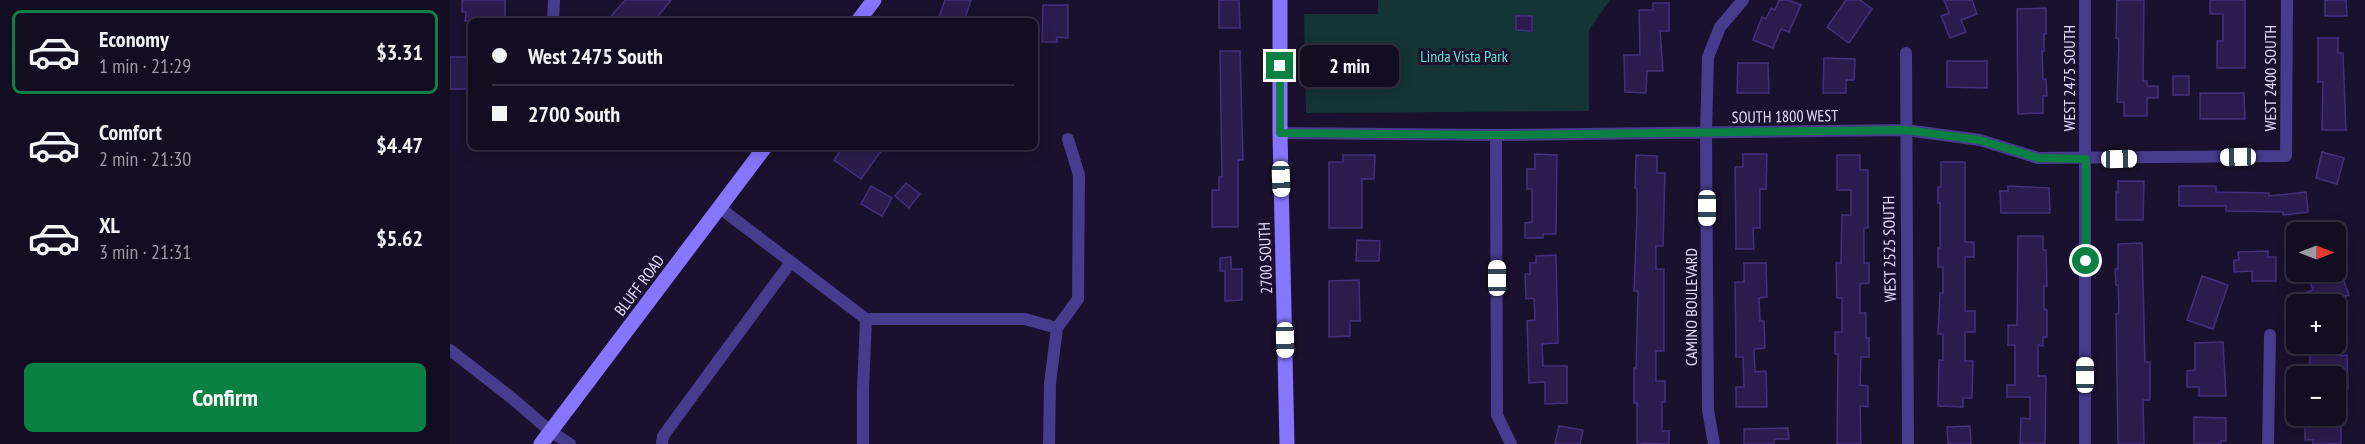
<!DOCTYPE html>
<html lang="en">
<head>
<meta charset="utf-8">
<style>
  body { margin:0; font-family:"PT Sans Narrow",sans-serif; background:#1c162a; color:#f1f3f6; height:100vh; display:flex; flex-direction:column; font-size:22px; white-space:nowrap }
  * { box-sizing:border-box; margin:0 }
  p { font-size:20px; color:#9d9ca5 }
  .icon { flex:none; width:33px; height:33px; fill:none; stroke:currentColor; stroke-width:2; stroke-linecap:round; stroke-linejoin:round }
  .map { position:relative; flex:1; overflow:hidden }
  .details { display:flex; flex-direction:column; background:#130d22; width:450px }
  .details>* { flex:none }
  .guide { position:absolute; left:18px; top:18px; width:570px; height:132px; border-radius:9px; box-shadow:0 3px 15px #0003,0 0 0 2px #322d40; display:grid; align-content:center; height:132px; padding:0 24px; background:#130d22 }
  .needle { width:39px; rotate:90deg }
  .fabs { position:absolute; left:1836px; top:222px; display:grid; gap:12px }
  .fabs a { display:grid; place-items:center; width:60px; height:60px; border-radius:9px; background:#130d22; box-shadow:0 3px 15px #0003,0 0 0 2px #322d40; font-size:30px }
  .end { position:absolute; width:27px; height:27px; margin:-14px; border:8px solid #0b8043; background:#fff; box-shadow:0 0 0 3px #fff }
  .from { border-radius:50% }
  .bubble { position:absolute; height:42px; border-radius:9px; background:#130d22; box-shadow:0 3px 15px #0003,0 0 0 2px #322d40; font-size:20px; font-weight:700; line-height:42px; text-align:center }
  .car { position:absolute; width:18px; height:36px; margin:-18px -9px; border-radius:8px; box-shadow:0 0 4px 2px #0007; background:linear-gradient(#fff 24%,#345 0 40%,#fff 0 76%,#345 0 86%,#fff 0) }
  .guide b { display:flex; align-items:center; gap:21px; height:57px; font-size:22px }
  .guide b+b { border-top:2px solid #322d40 }
  .guide i { width:15px; height:15px; background:#f1f3f6 }
  ul { padding:10px 0 0; list-style:none }
  li { display:flex; align-items:center; gap:18px; height:84px; margin:0 12px 9px; padding:0 12px; border:3px solid transparent; border-radius:9px }
  li div { flex:1 }
  li b { display:block; font-size:22px }
  li em { font-style:normal; font-weight:700 }
  li.on { border-color:#0b8043 }
  li>.icon { width:54px; height:54px; stroke-width:1.5 }
  .button { display:flex; gap:12px; margin-top:auto; padding:12px 24px }
  .button a { flex:1; height:69px; border-radius:9px; background:#0b8043; color:#fff; font-size:24px; font-weight:700; line-height:69px; text-align:center }
  main { display:flex; flex:1; min-height:0 }
  .map>svg:first-child { display:block }
  .green { fill:#143437 }
  .building { fill:#2c1c4e; stroke:#462e7b; stroke-width:1.5 }
  .lines { fill:none; stroke-linecap:round; stroke-linejoin:round }
  .street { stroke:#473b8d; stroke-width:12 }
  .secondary { stroke:#8774ff; stroke-width:15 }
  .route { stroke:#0b8043; stroke-width:8 }
  .labels { text-anchor:middle; stroke-width:6; stroke-linejoin:round; paint-order:stroke }
  .park-label { font-size:16px; fill:#63e4d2; stroke:#19112d }
  .street-label { font-size:16px; fill:#e4ddff; stroke:#19112d }
</style>
</head>
<body>
<main>
<section class="details">
<ul>
<li class="on"><svg class="icon" aria-label="car" viewBox="0 0 24 24"><path d="M5 17H2v-5l4-1 3-4h7l3 4 3 1v5h-3M9 17h6M6 11h13"/><circle cx="7" cy="17" r="2"/><circle cx="17" cy="17" r="2"/></svg><div><b>Economy</b><p>1 min · 21:29</p></div><em>$3.31</em></li>
<li><svg class="icon" aria-label="car" viewBox="0 0 24 24"><path d="M5 17H2v-5l4-1 3-4h7l3 4 3 1v5h-3M9 17h6M6 11h13"/><circle cx="7" cy="17" r="2"/><circle cx="17" cy="17" r="2"/></svg><div><b>Comfort</b><p>2 min · 21:30</p></div><em>$4.47</em></li>
<li><svg class="icon" aria-label="car" viewBox="0 0 24 24"><path d="M5 17H2v-5l4-1 3-4h7l3 4 3 1v5h-3M9 17h6M6 11h13"/><circle cx="7" cy="17" r="2"/><circle cx="17" cy="17" r="2"/></svg><div><b>XL</b><p>3 min · 21:31</p></div><em>$5.62</em></li>
</ul>
<div class="button"><a>Confirm</a></div>
</section>
<div class="map">
<svg width="1915" height="444" viewBox="0 0 1915 444">
  <rect width="100%" height="100%" fill="#19112d"/>
  <path class="green" d="M928,0H1160L1139,30V111L856,113L854,14H928Z"/>
  <path class="building" d="M12,0H55V21H15L16,12H12Z
    M175,0H221L204,21H157Z
    M495,0H521L514,21H488Z
    M769,0H789L790,28H769Z
    M1329,0H1338L1351,5L1339,32L1331,29L1323,48L1303,40L1312,17L1316,19L1321,8L1325,10Z
    M1396,0H1410L1422,9L1399,43L1377,27Z
    M1494,0H1522L1527,14L1511,20L1516,32L1500,38L1491,16L1499,13Z
    M1667,0H1694L1693,81H1697V86H1708V98H1697V116H1674V102H1667L1669,39L1666,38Z
    M1760,0H1795V68H1767V41H1773V14H1760Z
    M1875,0H1896L1897,16H1875Z
    M1203,3H1219V31H1210L1213,71H1197L1196,93L1175,92L1174,55H1190L1189,10H1203Z
    M593,5H618V38L607,37V42H592Z
    M1596,8V34H1594V51H1592L1593,79H1596L1597,96H1593V113L1568,114L1567,9Z
    M1066,16H1082V31L1066,30Z
    M1868,38H1888V53H1893L1896,130H1872L1873,82H1868Z
    M770,51H790L793,160H788V227H762V190H769V177H772Z
    M0,57H21V89H0Z
    M1374,58L1405,59L1404,80H1396V93H1373Z
    M1497,61H1537V88L1497,87Z
    M1288,63H1318L1319,93H1287Z
    M1723,76H1739V95H1723Z
    M1750,93H1794L1795,119H1750Z
    M393,147H434L411,179L384,160Z
    M1872,152L1894,158L1887,184L1866,178Z
    M1085,154L1107,155L1106,234H1093V238H1075V223L1082,222V189H1077V169H1085Z
    M1293,154H1317L1316,189H1310V228H1303L1304,249H1286L1285,167H1293Z
    M893,155H925L924,179H912V228H879V162H893Z
    M1186,155L1207,156V173H1215L1213,246H1206V269H1214V351H1206V381H1215V402H1212V431H1219V444L1187,443V403H1184V368H1186L1188,291H1184L1187,215V189L1185,188Z
    M1387,155H1410V170H1418V228H1414V263H1419V283L1410,284V313H1416V338H1419V357H1411L1410,385L1418,386V407L1410,406L1411,444H1387L1388,354H1385V332H1392V298H1387L1386,263H1391L1392,215H1401V190H1387Z
    M1491,162H1515V242H1524V257H1515V311H1525V332H1515V361H1523L1522,398H1513V407L1488,406L1489,360H1493V334H1488L1490,293H1493V267H1488V248H1490V203H1488V187H1491Z
    M1668,181H1694L1693,220H1666V192H1668Z
    M456,183L470,194L459,208L445,196Z
    M421,186L442,198L432,216L411,204Z
    M1558,186L1599,188L1600,213H1551L1550,191H1558Z
    M1729,186H1766V192L1819,193V196L1856,192L1858,212L1833,215V212L1776,211V206H1729Z
    M1568,236H1593V250H1596L1597,286H1594V309L1597,310V337H1593V346L1588,345V376H1596L1595,444H1570L1571,418L1580,419V397H1557V385H1565V345H1558V325H1567Z
    M907,240L930,241L929,261H906Z
    M1692,243L1695,362H1700V400H1693L1694,444H1668L1666,314L1669,313L1668,285H1666L1665,269H1668V244Z
    M1818,251V257H1826V281H1802V271L1784,272V260H1789L1788,252Z
    M1106,255L1108,343L1092,344L1093,366H1117V403L1095,404V382L1079,383L1077,321L1085,320L1084,298L1076,299L1075,274H1080V263H1086V256Z
    M781,257V269H792V300L775,301V271H770V258Z
    M1294,263H1316L1317,297L1309,298L1310,321H1314L1315,348L1304,349L1305,372L1316,371L1317,407H1286V387H1294L1293,357H1286L1285,282H1294Z
    M1889,267L1899,295L1894,297L1897,304H1858L1854,293L1863,290L1856,272H1886V268Z
    M1752,276L1778,285L1763,329L1737,320Z
    M909,280L910,321H900V336L879,337V281Z
    M1773,342L1776,396H1749V387H1737V371L1745,370V343Z
    M1867,344H1890V356L1897,355L1898,389H1886V376H1859L1860,350L1867,349Z
    M1874,416H1891V444H1863V440H1855V427H1863V421H1874Z
    M1744,417L1776,418V441H1771V444H1744Z
    M1109,426L1133,430L1130,444H1105Z
    M1520,426L1521,444H1498L1497,427Z
    M1338,428L1339,439H1324V444H1294V429Z"/>
  <g class="lines">
    <path class="street" d="M103,21L104,0
      M1456,53L1458,444
      M830,133L1046,135L1456,130L1530,140L1588,158L1836,156L1837,0
      M1046,135L1047,415L1061,444
      M270,208L416,319L413,389V444
      M416,319H575L607,328
      M0,350L63,399L100,431L120,444
      M212,444L213,436L341,262
      M599,444L600,383L607,328L628,299L629,175L618,139
      M1264,444L1258,410L1256,134L1258,57L1270,27L1293,0
      M1635,444V0
      M1818,444L1820,335"/>
    <path class="secondary" d="M830,0V133L837,444
      M408,21L424,0
      M91,444L315,147"/>
  </g>
  <g class="lines">
    <path class="route" d="M830,66V133L1046,135L1456,130L1530,140L1588,158L1636,159V261"/>
  </g>
  <g class="labels">
    <g class="park-label">
      <text x="1014" y="62">Linda Vista Park</text>
    </g>
    <g class="street-label">
      <text transform="translate(1619 78) rotate(-90)" y="6">WEST 2475 SOUTH</text>
      <text transform="translate(1820 78) rotate(-90)" y="6">WEST 2400 SOUTH</text>
      <text transform="translate(1335 116) rotate(-1)" y="6">SOUTH 1800 WEST</text>
      <text transform="translate(1439 249) rotate(-91)" y="6">WEST 2525 SOUTH</text>
      <text transform="translate(815 258) rotate(-92)" y="6">2700 SOUTH</text>
      <text transform="translate(189 285) rotate(-53)" y="6">BLUFF ROAD</text>
      <text transform="translate(1241 307) rotate(-90)" y="6">CAMINO BOULEVARD</text>
    </g>
  </g>
</svg>
<div class="fabs">
<a><svg class="needle" viewBox="-14 -14 28 28"><path d="M0-13l5 13h-10z" fill="#e53935"/><path d="M0 13l5-13h-10z" fill="#9d9ca5"/></svg></a>
<a>+</a>
<a>−</a>
</div>
<i class="end from" style="left:1636px;top:261px"></i>
<i class="end" style="left:830px;top:66px"></i>
<div class="bubble" style="left:850px;top:45px;width:99px">2 min</div>
<i class="car" style="left:1788px;top:157px;rotate:269deg"></i>
<i class="car" style="left:1669px;top:159px;rotate:89deg"></i>
<i class="car" style="left:831px;top:179px;rotate:178deg"></i>
<i class="car" style="left:1257px;top:208px;rotate:180deg"></i>
<i class="car" style="left:1047px;top:278px;rotate:0deg"></i>
<i class="car" style="left:835px;top:340px;rotate:179deg"></i>
<i class="car" style="left:1635px;top:375px;rotate:0deg"></i>
<div class="guide">
<b><i class="from"></i>West 2475 South</b>
<b><i></i>2700 South</b>
</div>
</div>
</main>
</body>
</html>
